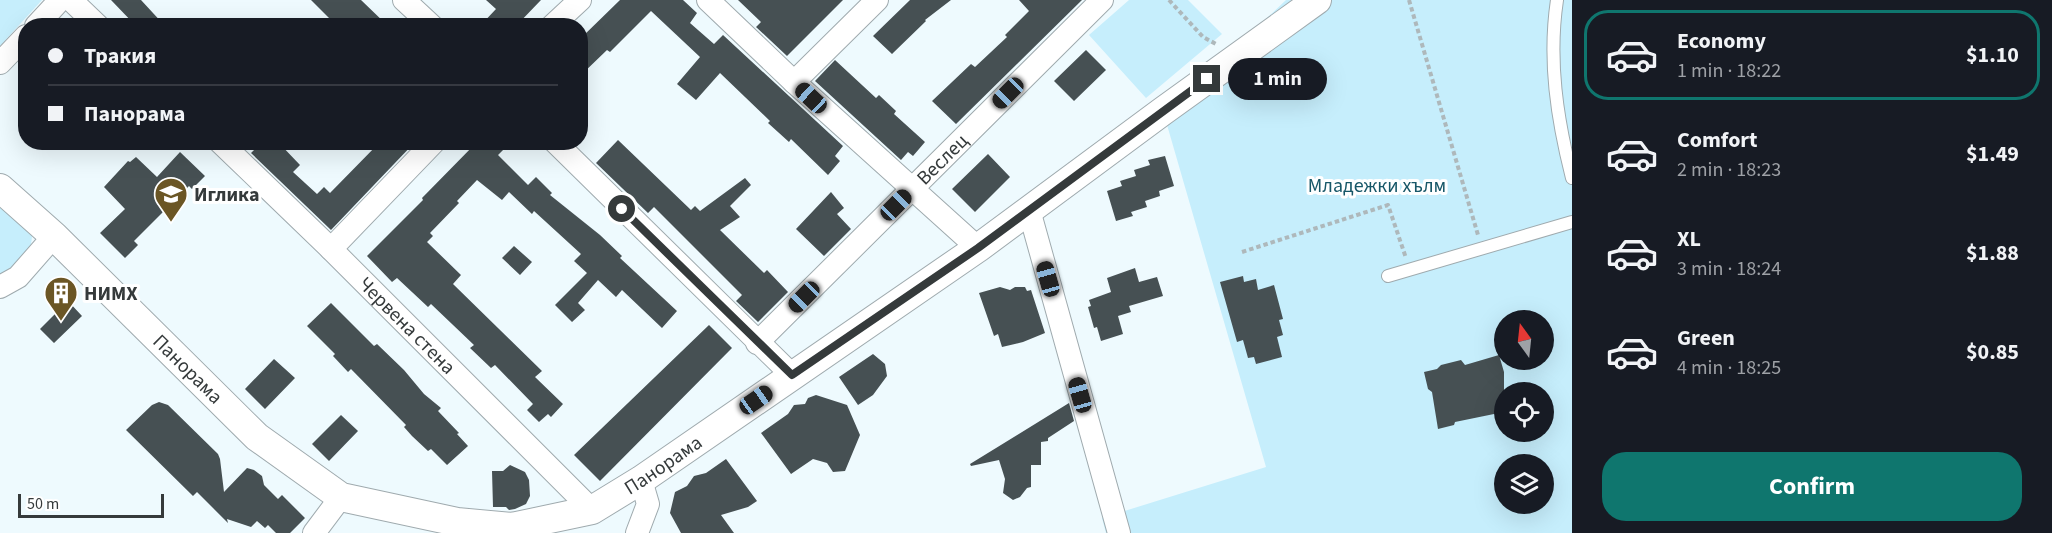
<!DOCTYPE html>
<html lang="en">
<head>
<meta charset="utf-8">
<style>
  body { margin:0; font-family:"Source Sans 3",sans-serif; background:#242831; color:#f1f3f6; height:100vh; display:flex; flex-direction:column; font-size:22px; white-space:nowrap }
  * { box-sizing:border-box; margin:0 }
  p { font-size:20px; color:#9ea1a6 }
  .icon { flex:none; width:33px; height:33px; fill:none; stroke:currentColor; stroke-width:2; stroke-linecap:round; stroke-linejoin:round }
  .map { position:relative; flex:1; overflow:hidden }
  .panel { display:flex; flex-direction:column; background:#171b24; width:480px }
  .panel>* { flex:none }
  .banner { position:absolute; left:18px; top:18px; width:570px; height:132px; border-radius:24px; box-shadow:0 6px 24px #0002; display:grid; align-content:center; height:132px; padding:0 30px; background:#171b24 }
  .needle { width:39px; rotate:345deg }
  .buttons { position:absolute; left:1494px; top:310px; display:grid; gap:12px }
  .buttons a { display:grid; place-items:center; width:60px; height:60px; border-radius:50%; background:#171b24; box-shadow:0 6px 24px #0002; font-size:30px }
  .scale { position:absolute; left:18px; bottom:15px; width:146px; box-sizing:border-box; padding-left:6px; border:3px solid #353a3b; border-top:0; font-size:16px; line-height:21px; white-space:nowrap; color:#353a3b; -webkit-text-stroke:4px #fff; paint-order:stroke }
  .end { position:absolute; width:27px; height:27px; margin:-14px; border:8px solid #353a3b; background:#fff; box-shadow:0 0 0 3px #fff }
  .from { border-radius:50% }
  .bubble { position:absolute; height:42px; border-radius:21px; background:#171b24; box-shadow:0 6px 24px #0002; font-size:20px; font-weight:700; line-height:42px; text-align:center }
  .car { position:absolute; width:18px; height:36px; margin:-18px -9px; border-radius:8px; box-shadow:0 0 4px 2px #0007; background:linear-gradient(#222 24%,#8ab4d8 0 40%,#222 0 76%,#8ab4d8 0 86%,#222 0) }
  .banner b { display:flex; align-items:center; gap:21px; height:57px; font-size:22px }
  .banner b+b { border-top:2px solid #363941 }
  .banner i { width:15px; height:15px; background:#f1f3f6 }
  ul { padding:10px 0 0; list-style:none }
  li { display:flex; align-items:center; gap:18px; height:90px; margin:0 12px 9px; padding:0 18px; border:3px solid transparent; border-radius:24px }
  li div { flex:1 }
  li b { display:block; font-size:22px }
  li em { font-style:normal; font-weight:700 }
  li.current { border-color:#0f766e }
  li>.icon { width:54px; height:54px; stroke-width:1.5 }
  .action { display:flex; gap:12px; margin-top:auto; padding:12px 30px }
  .action a { flex:1; height:69px; border-radius:24px; background:#0f766e; color:#fff; font-size:24px; font-weight:700; line-height:69px; text-align:center }
  main { display:flex; flex:1; min-height:0 }
  .map>svg:first-child { display:block }
  .green { fill:#c6eefc; fill-rule:evenodd }
  .building { fill:#465053 }
  .lines { fill:none; stroke-linecap:round; stroke-linejoin:round }
  .service-casing { stroke:#9faaae; stroke-width:14 }
  .minor-casing { stroke:#9faaae; stroke-width:24 }
  .tertiary-casing { stroke:#9faaae; stroke-width:30 }
  .path { stroke:#aeb8bb; stroke-width:4; stroke-dasharray:4.5 3; stroke-linecap:butt }
  .service { stroke:#fff; stroke-width:12 }
  .minor { stroke:#fff; stroke-width:22 }
  .tertiary { stroke:#fff; stroke-width:28 }
  .route { stroke:#353a3b; stroke-width:8 }
  .labels { text-anchor:middle; stroke-width:6; stroke-linejoin:round; paint-order:stroke }
  .street-label { font-size:20px; fill:#353a3b; stroke:#fff }
  .park-label { font-size:20px; fill:#175768; stroke:#fff }
  .poi-label { font-size:20px; font-weight:bold; fill:#353a3b; stroke:#fff; text-anchor:start }
</style>
</head>
<body>
<main>
<div class="map">
<svg width="1572" height="533" viewBox="0 0 1572 533">
  <rect width="100%" height="100%" fill="#eefafe"/>
  <path class="green" d="M0,0H42L0,46Z
    M1129,0H1188L1222,34L1146,98L1089,35Z
    M1286,0H1572V533H1106L1102,518L1266,467L1163,111L1190,91ZM1504,321H1544V360H1504ZM1504,393H1544V432H1504ZM1504,465H1544V504H1504Z
    M0,201L32,234C32,258 17,264 0,277Z"/>
  <path class="building" d="M111,0H141L165,26H136Z
    M311,0H361L388,26H337Z
    M486,0H541L516,26H480L496,9Z
    M620,0H683L697,13L690,23L714,44L723,35L843,146L835,156L840,161L828,175L791,139L789,142L768,123L770,121L720,73L696,100L677,84L700,57L651,11L610,52L607,50L580,76V39Z
    M738,0H843L787,56L756,27L761,22Z
    M910,0H951L925,20L926,21L892,54L873,36Z
    M1019,0H1082L956,124L932,101L971,64L975,67L1007,37L1005,35L1029,11Z
    M1086,50L1106,70L1074,101L1054,81Z
    M835,60L876,98L879,95L896,111L894,114L925,142L913,156L908,152L901,160L815,81Z
    M618,140L691,210L695,206L700,211L745,178L751,185L730,206L740,217L720,230L764,273L767,270L788,292L758,322L736,301L742,295L654,207L648,213L596,163Z
    M262,142H278L300,165L293,172L317,194L324,187L330,193L380,142H415L331,230L251,153Z
    M477,142H511L498,155L528,185L536,177L552,193L550,195L600,235L622,256L620,258L677,311L662,328L622,290L616,297L598,280L578,303L585,310L572,322L555,305L587,273L574,261L581,254L534,211L532,214L509,192L502,200L477,180L457,201L459,203L430,233L433,236L427,242L461,275L453,284L542,371L535,377L563,404L551,417L548,414L539,422L527,410L533,404L495,365L491,368L470,348L474,345L431,304L428,307L397,278L392,282L367,256L423,200L422,198Z
    M180,152L205,176L192,189L189,186L134,241L138,245L125,258L100,233L125,209L104,187L128,161L130,162L136,157L157,177Z
    M988,154L1010,177L975,212L952,189Z
    M1165,156L1174,186L1159,191L1160,196L1145,201L1147,207L1131,212L1133,216L1116,221L1107,191L1122,186L1120,181L1136,176L1134,170L1150,165L1148,160Z
    M831,192L844,208L837,214L851,229L824,256L796,229Z
    M514,246L532,262L520,275L502,258Z
    M1135,268L1139,282L1157,277L1163,296L1129,306L1131,312L1118,316L1123,334L1101,341L1097,327L1094,328L1088,307L1091,306L1089,300L1111,292L1107,278Z
    M1243,276L1244,282L1256,279L1258,290L1274,285L1283,319L1279,320L1283,335L1277,337L1282,357L1256,364L1254,357L1248,358L1243,340L1237,342L1220,282Z
    M1000,287L1010,290L1015,287H1025L1027,291L1031,290L1045,333L1023,342L1002,347L998,334L994,336L979,293Z
    M68,301L82,316L54,343L40,329Z
    M331,303L374,346L377,344L404,370L424,394L441,408L438,411L459,433L457,434L468,446L447,465L431,449L428,451L412,436L404,427L406,425L351,369L348,372L333,356L335,354L307,326Z
    M709,325L732,348L600,481L574,455Z
    M873,354L885,364L887,376L873,395L858,405L839,377Z
    M1499,355L1504,372V419L1494,414L1455,422L1454,425L1438,429L1432,392L1428,389L1424,372L1437,369L1441,365L1461,360L1465,365Z
    M274,359L295,378L265,409L245,389Z
    M816,395L847,405L860,435L845,471L833,472L827,463L813,459L791,474L761,433L788,414L794,405L805,404L808,398Z
    M159,402L168,405L218,454L220,459L224,492L247,468L254,470L262,476L264,485L278,499L282,495L305,518L290,533H276L268,525L265,528L257,521L251,527L227,519L228,523L197,492L193,496L126,430L152,405Z
    M1069,403L1074,421L1048,438V441L1041,442V465H1031V487L1027,488L1020,497L1013,500L1003,493L1005,479L999,460L971,466L970,464Z
    M341,415L358,431L329,461L312,444Z
    M726,459L757,501L748,507L721,515L734,533H681L670,513L675,492L687,486L694,476L706,473Z
    M510,465L525,472L529,480L530,496L526,504L515,509L509,510L506,507H493L492,471H503Z"/>
  <g class="lines">
    <g class="service-casing">
      <path id="service" d="M1557,0C1548,60 1557,119 1572,178
        M1388,276L1572,222"/>
    </g>
    <g class="minor-casing">
      <g id="minor">
        <path d="M71,0L98,26"/>
        <path d="M404,0L432,26"/>
        <path d="M708,0L794,82L978,248"/>
        <path d="M36,26L60,0"/>
        <path d="M552,26L580,0"/>
        <path d="M0,63L26,36"/>
        <path d="M794,82L877,0"/>
        <path id="s1" d="M220,142L331,249L592,510"/>
        <path d="M555,142L792,375"/>
        <path d="M1029,210L1119,533"/>
        <path d="M331,249L434,142"/>
        <path d="M0,287L18,277L54,236"/>
        <path id="s2" d="M757,343L1102,0"/>
        <path d="M314,533L341,497"/>
        <path d="M637,533L648,504L641,480"/>
      </g>
    </g>
    <g class="tertiary-casing">
      <g id="tertiary">
        <path id="s3" d="M0,188L54,236L257,437L341,497L457,522L512,527L592,510L641,480L978,248L1163,111L1317,0"/>
      </g>
    </g>
    <path class="path" d="M1169,0L1203,37L1216,44
      M1409,0L1478,235
      M1242,252L1388,205L1406,258"/>
    <use href="#service" class="service"/>
    <use href="#minor" class="minor"/>
    <use href="#tertiary" class="tertiary"/>
  </g>
  <g class="lines">
    <path class="route" d="M622,209L792,375L978,248L1207,79"/>
  </g>
  <defs>
    <g id="school-pin" transform="scale(1.725)"><path d="M0 17L-7.5 6A9.5 9.5 0 1 1 7.5 6Z" fill="#6b5625" stroke="#fff"/><path d="M0-5L7-2L0 1L-7-2ZM-4 1L0 2.5L4 1V4Q0 6-4 4Z" fill="#fff"/></g>
    <g id="building-pin" transform="scale(1.725)"><path d="M0 17L-7.5 6A9.5 9.5 0 1 1 7.5 6Z" fill="#6b5625" stroke="#fff"/><path d="M-4-6H4V6H1V3H-1V6H-4ZM-2.5-4.3h1.7v1.8h-1.7ZM.8-4.3h1.7v1.8H.8ZM-2.5-1h1.7V.8h-1.7ZM.8-1h1.7V.8H.8Z" fill="#fff"/></g>
  </defs>
  <g fill-rule="evenodd">
    <use href="#school-pin" x="171" y="194"/>
    <use href="#building-pin" x="61" y="293"/>
  </g>
  <g class="labels">
    <g class="street-label">
      <text dy="7" stroke="none"><textPath href="#s2" startOffset="261">Веслец</textPath></text>
      <text dy="7" stroke="none"><textPath href="#s1" startOffset="262">Червена стена</textPath></text>
      <text dy="7" stroke="none"><textPath href="#s3" startOffset="261">Панорама</textPath></text>
      <text dy="7" stroke="none"><textPath href="#s3" startOffset="801">Панорама</textPath></text>
    </g>
    <g class="park-label">
      <text x="1377" y="192">Младежки хълм</text>
    </g>
    <g class="poi-label">
      <text x="194" y="201">Иглика</text>
      <text x="84" y="300">НИМХ</text>
    </g>
  </g>
</svg>
<div class="buttons">
<a><svg class="needle" viewBox="-14 -14 28 28"><path d="M0-13l5 13h-10z" fill="#e53935"/><path d="M0 13l5-13h-10z" fill="#9ea1a6"/></svg></a>
<a><svg class="icon" aria-label="locate" viewBox="0 0 24 24"><circle cx="12" cy="12" r="6"/><path d="M12 2v4M12 18v4M2 12h4M18 12h4"/></svg></a>
<a><svg class="icon" aria-label="layers" viewBox="0 0 24 24"><path d="M12 4l9 5-9 5-9-5zM3 14l9 5 9-5"/></svg></a>
</div>
<div class="scale">50 m</div>
<i class="end from" style="left:622px;top:209px"></i>
<i class="end" style="left:1207px;top:79px"></i>
<div class="bubble" style="left:1228px;top:58px;width:99px">1 min</div>
<i class="car" style="left:1008px;top:93px;rotate:225deg"></i>
<i class="car" style="left:811px;top:98px;rotate:313deg"></i>
<i class="car" style="left:896px;top:205px;rotate:45deg"></i>
<i class="car" style="left:1048px;top:279px;rotate:344deg"></i>
<i class="car" style="left:804px;top:297px;rotate:225deg"></i>
<i class="car" style="left:1080px;top:395px;rotate:344deg"></i>
<i class="car" style="left:756px;top:400px;rotate:55deg"></i>
<div class="banner">
<b><i class="from"></i>Тракия</b>
<b><i></i>Панорама</b>
</div>
</div>
<section class="panel">
<ul>
<li class="current"><svg class="icon" aria-label="car" viewBox="0 0 24 24"><path d="M5 17H2v-5l4-1 3-4h7l3 4 3 1v5h-3M9 17h6M6 11h13"/><circle cx="7" cy="17" r="2"/><circle cx="17" cy="17" r="2"/></svg><div><b>Economy</b><p>1 min · 18:22</p></div><em>$1.10</em></li>
<li><svg class="icon" aria-label="car" viewBox="0 0 24 24"><path d="M5 17H2v-5l4-1 3-4h7l3 4 3 1v5h-3M9 17h6M6 11h13"/><circle cx="7" cy="17" r="2"/><circle cx="17" cy="17" r="2"/></svg><div><b>Comfort</b><p>2 min · 18:23</p></div><em>$1.49</em></li>
<li><svg class="icon" aria-label="car" viewBox="0 0 24 24"><path d="M5 17H2v-5l4-1 3-4h7l3 4 3 1v5h-3M9 17h6M6 11h13"/><circle cx="7" cy="17" r="2"/><circle cx="17" cy="17" r="2"/></svg><div><b>XL</b><p>3 min · 18:24</p></div><em>$1.88</em></li>
<li><svg class="icon" aria-label="car" viewBox="0 0 24 24"><path d="M5 17H2v-5l4-1 3-4h7l3 4 3 1v5h-3M9 17h6M6 11h13"/><circle cx="7" cy="17" r="2"/><circle cx="17" cy="17" r="2"/></svg><div><b>Green</b><p>4 min · 18:25</p></div><em>$0.85</em></li>
</ul>
<div class="action"><a>Confirm</a></div>
</section>
</main>
</body>
</html>
